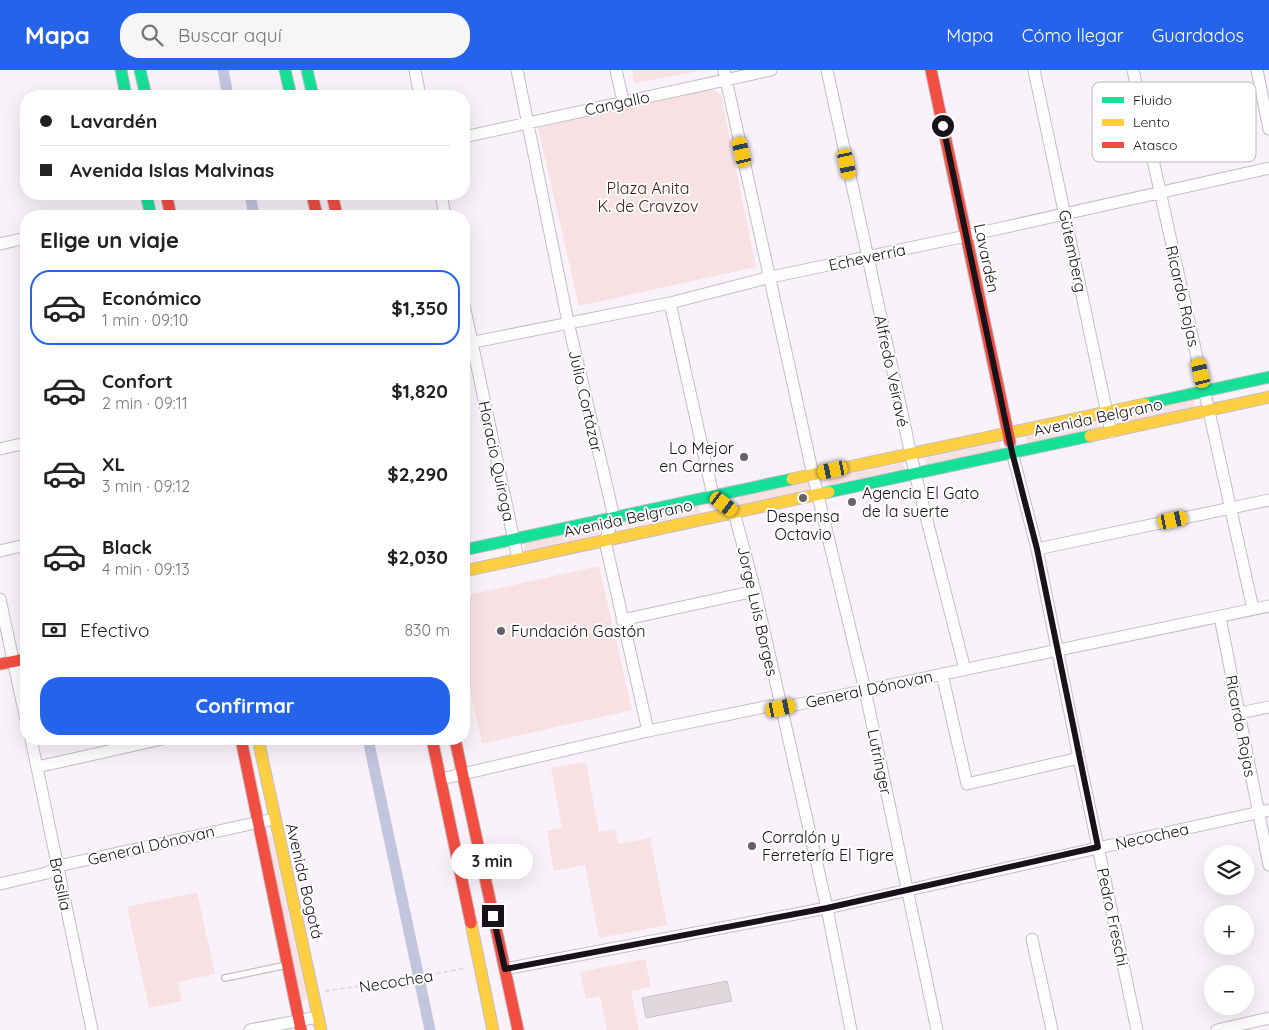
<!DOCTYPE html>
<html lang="es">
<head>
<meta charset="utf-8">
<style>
  body { margin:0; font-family:Quicksand,sans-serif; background:#f6f6f6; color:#222; height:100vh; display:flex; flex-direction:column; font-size:19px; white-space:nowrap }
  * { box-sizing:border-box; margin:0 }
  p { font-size:16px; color:#767676 }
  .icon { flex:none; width:28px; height:28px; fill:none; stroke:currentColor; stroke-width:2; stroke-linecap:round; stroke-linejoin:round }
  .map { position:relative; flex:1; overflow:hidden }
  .details { position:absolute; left:20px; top:140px; width:450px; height:535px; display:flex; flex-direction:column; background:#fff; border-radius:20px; box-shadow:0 5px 20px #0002 }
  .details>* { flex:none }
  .hud { position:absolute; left:20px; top:20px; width:450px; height:110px; border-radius:20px; box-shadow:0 5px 20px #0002; display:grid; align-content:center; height:110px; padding:0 20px; background:#fff }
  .tools { position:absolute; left:1204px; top:775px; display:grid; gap:10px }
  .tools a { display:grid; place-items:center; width:50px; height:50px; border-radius:50%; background:#fff; box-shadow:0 5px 20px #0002; font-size:25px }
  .end { position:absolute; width:22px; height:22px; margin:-11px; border:6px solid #191219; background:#fff; box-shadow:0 0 0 2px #fff }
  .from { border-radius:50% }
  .bubble { position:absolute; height:35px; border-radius:18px; background:#fff; box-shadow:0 5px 20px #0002; font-size:16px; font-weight:700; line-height:35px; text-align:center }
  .car { position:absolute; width:15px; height:30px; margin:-15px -8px; border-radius:6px; box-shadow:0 0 4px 1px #0007; background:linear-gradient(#f5c518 24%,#345 0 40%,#f5c518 0 76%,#345 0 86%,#f5c518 0) }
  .hud b { display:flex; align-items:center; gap:18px; height:48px; font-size:19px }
  .hud b+b { border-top:1px solid #e0e0e0 }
  .hud i { width:12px; height:12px; background:#222 }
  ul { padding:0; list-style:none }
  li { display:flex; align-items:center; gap:15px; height:75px; margin:0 10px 8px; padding:0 10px; border:2px solid transparent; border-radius:20px }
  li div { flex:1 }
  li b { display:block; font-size:19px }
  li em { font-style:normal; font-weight:700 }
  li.active { border-color:#2563eb }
  li>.icon { width:45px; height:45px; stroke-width:1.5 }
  h2 { padding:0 20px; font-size:22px; line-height:60px }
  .pay { display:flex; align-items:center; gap:12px; height:55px; padding:0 20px; font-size:19px }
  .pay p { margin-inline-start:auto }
  .cta { display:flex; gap:10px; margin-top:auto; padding:10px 20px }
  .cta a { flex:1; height:58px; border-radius:20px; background:#2563eb; color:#fff; font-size:20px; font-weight:700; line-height:58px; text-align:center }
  header { display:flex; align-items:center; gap:30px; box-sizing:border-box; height:70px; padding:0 25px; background:#2563eb; color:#fff }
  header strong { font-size:24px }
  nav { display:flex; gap:28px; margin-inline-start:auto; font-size:18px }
  .search { width:350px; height:45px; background:#f6f6f6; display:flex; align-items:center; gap:12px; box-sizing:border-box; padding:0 18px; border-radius:20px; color:#767676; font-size:19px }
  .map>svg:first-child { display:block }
  .green { fill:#f8e1e2 }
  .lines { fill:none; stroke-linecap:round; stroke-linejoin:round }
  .canal { stroke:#c1c5dd; stroke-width:11 }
  .building { fill:#e2d7dd; stroke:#cbc2c7 }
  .lane-casing { stroke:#c5bdc4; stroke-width:8 }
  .street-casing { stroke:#c5bdc4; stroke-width:13 }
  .fast-casing { stroke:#c5bdc4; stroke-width:13 }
  .slow-casing { stroke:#c5bdc4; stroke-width:13 }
  .jam-casing { stroke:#c5bdc4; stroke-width:13 }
  .path { stroke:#dfdddf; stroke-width:2; stroke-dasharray:5 2.5; stroke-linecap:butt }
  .lane { stroke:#fefdfe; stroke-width:5.5 }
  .street { stroke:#fefdfe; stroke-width:11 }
  .fast { stroke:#16e098; stroke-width:11 }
  .slow { stroke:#ffcf43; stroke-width:11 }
  .jam { stroke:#f24e42; stroke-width:11 }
  .route { stroke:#191219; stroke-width:6 }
  .poi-dot { fill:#686068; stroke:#fff; stroke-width:2 }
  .labels { text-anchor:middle; stroke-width:4; stroke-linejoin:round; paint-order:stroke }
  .street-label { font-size:16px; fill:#191219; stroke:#fff }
  .park-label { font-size:16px; fill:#491917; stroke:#fff }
  .poi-label { font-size:16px; fill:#191219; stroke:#fff; text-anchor:start }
  .key { fill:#fff; stroke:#bab8ba; stroke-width:1 }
  .key-label { font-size:14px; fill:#191219 }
</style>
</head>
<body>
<header>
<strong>Mapa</strong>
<div class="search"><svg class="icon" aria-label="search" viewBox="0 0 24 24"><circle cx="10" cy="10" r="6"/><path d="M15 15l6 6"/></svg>Buscar aquí</div>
<nav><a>Mapa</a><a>Cómo llegar</a><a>Guardados</a></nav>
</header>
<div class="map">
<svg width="1269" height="960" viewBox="0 0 1269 960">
  <rect width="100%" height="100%" fill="#faf2fa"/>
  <path class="green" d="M632,0H705L634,13Z
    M710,17L721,25L756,197L579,236L538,58Z
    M1193,329L1195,338L1121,353L1119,345Z
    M1099,350L1101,358L1027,373L1025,365Z
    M999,372L1001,380L926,396L925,388Z
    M903,393L904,401L830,416L828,408Z
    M809,412L810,421L741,435L739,427Z
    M698,435L700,443L625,458L623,450Z
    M598,458L600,466L525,482L524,474Z
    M599,496L632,640L482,674L464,593V526Z
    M586,692L599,762L615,759L618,774L650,768L667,855L599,868L585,795L554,801L547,761L562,758L551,698Z
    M271,765L307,930L301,931L266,766Z
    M197,822L215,904L178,912L182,931L149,938L127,837Z
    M645,889L651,917L631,921L639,960H607L600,926L586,929L580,902Z"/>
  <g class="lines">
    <path class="canal" d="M223,0L228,26
      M250,124L254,146
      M368,669L430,960"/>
  </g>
  <path class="building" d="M727,911L732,931L646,948L642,928Z"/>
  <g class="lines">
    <g class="lane-casing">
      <path id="lane" d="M225,908L287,895"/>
    </g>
    <g class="street-casing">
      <path id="street" d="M415,0L420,26
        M517,0L568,252L614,447L605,471L648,661
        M616,0L623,31
        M724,0L813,405L865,620L937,960
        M827,0L915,403L965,600
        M1034,0L1111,362
        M1133,0L1253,539
        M1257,0L1269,59
        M464,67L771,0
        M441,124L445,146
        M0,174L26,168
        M670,233L713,425L734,442L755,521L827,838L851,960
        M464,235L518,489
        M464,274L670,233L771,207L966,166L1269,98
        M0,379L26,373
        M1012,382L1037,479L1079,688L1137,960
        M1037,479L1269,430
        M0,481L26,475
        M0,529L26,650
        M1220,547L1269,795
        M622,550L755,521
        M942,604L967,714L1079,688
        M1239,643L1269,637
        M31,669L92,960
        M37,697L162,669
        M441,709L648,661L769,636L781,638L1269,536
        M0,814L47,803L58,796L274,749
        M1032,869L1052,960
        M505,899L827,838L1269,740
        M250,960L318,947
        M1217,960L1269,948"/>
    </g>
    <g class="fast-casing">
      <path id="fast" d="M121,0L126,26
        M140,0L146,26
        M285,0L291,26
        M307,0L313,26
        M146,124L151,146
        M1145,334L1269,307
        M829,422L1090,366
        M464,480L792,409"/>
    </g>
    <g class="slow-casing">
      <path id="slow" d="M1090,366L1269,327
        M792,409L1145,334
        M464,501L829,422
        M258,669L321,960
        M471,853L493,960"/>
    </g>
    <g class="jam-casing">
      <path id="jam" d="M931,0L1010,372
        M166,124L171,146
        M312,124L317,146
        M332,124L337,146
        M0,594L26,589
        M241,669L301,960
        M432,669L471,853
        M455,669L518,960"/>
    </g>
    <path class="path" d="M325,921L404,910L466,898"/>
    <use href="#lane" class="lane"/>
    <use href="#street" class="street"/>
    <use href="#fast" class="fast"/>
    <use href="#slow" class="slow"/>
    <use href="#jam" class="jam"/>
  </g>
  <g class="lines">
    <path class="route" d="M493,846L505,899L827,838L1098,777L1037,479L1012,382L943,56"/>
  </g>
  <g class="poi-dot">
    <circle cx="744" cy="387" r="5"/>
    <circle cx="803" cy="428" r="5"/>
    <circle cx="852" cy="432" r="5"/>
    <circle cx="501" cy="561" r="5"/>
    <circle cx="752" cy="776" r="5"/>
  </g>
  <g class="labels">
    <g class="street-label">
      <text transform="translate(617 33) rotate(-12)" y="6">Cangallo</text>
      <text transform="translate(1073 181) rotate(78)" y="6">Gütemberg</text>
      <text transform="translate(867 187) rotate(-12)" y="6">Echeverría</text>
      <text transform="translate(987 188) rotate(78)" y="6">Lavardén</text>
      <text transform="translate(1183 226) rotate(77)" y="6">Ricardo Rojas</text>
      <text transform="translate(892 301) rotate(78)" y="6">Alfredo Veiravé</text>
      <text transform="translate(586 331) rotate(77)" y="6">Julio Cortázar</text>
      <text transform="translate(1098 347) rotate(-12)" y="6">Avenida Belgrano</text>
      <text transform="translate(497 391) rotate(78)" y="6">Horacio Quiroga</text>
      <text transform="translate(628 448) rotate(-12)" y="6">Avenida Belgrano</text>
      <text transform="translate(758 541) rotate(77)" y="6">Jorge Luis Borges</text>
      <text transform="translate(869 619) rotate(-12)" y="6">General Dónovan</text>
      <text transform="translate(1241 656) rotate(79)" y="6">Ricardo Rojas</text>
      <text transform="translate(880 692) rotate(78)" y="6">Lutringer</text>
      <text transform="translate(1152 766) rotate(-12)" y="6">Necochea</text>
      <text transform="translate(151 775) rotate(-13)" y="6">General Dónovan</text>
      <text transform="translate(305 811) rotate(77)" y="6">Avenida Bogotá</text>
      <text transform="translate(61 814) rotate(78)" y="6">Brasilia</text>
      <text transform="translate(1113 847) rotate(78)" y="6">Pedro Freschi</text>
      <text transform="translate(396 911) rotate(-9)" y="6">Necochea</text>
    </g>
    <g class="park-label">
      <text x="648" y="124">Plaza Anita<tspan x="648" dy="18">K. de Cravzov</tspan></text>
    </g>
    <g class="poi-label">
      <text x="734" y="384" text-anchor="end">Lo Mejor<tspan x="734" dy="18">en Carnes</tspan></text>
      <text x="862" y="429">Agencia El Gato<tspan x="862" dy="18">de la suerte</tspan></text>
      <text x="803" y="452" text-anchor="middle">Despensa<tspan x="803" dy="18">Octavio</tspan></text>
      <text x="511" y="567">Fundación Gastón</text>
      <text x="762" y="773">Corralón y<tspan x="762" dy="18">Ferretería El Tigre</tspan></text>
    </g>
  </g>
  <rect x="1092" y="12" width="164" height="80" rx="8" class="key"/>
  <rect x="1102" y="27" width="22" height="6" fill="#16e098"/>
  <rect x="1102" y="49" width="22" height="7" fill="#ffcf43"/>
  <rect x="1102" y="72" width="22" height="6" fill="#f24e42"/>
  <g class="key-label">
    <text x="1133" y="35">Fluido</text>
    <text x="1133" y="57">Lento</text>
    <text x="1133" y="80">Atasco</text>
  </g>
</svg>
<div class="tools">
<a><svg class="icon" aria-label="layers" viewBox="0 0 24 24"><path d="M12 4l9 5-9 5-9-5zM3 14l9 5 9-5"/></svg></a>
<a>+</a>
<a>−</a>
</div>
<i class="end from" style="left:943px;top:56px"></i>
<i class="end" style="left:493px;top:846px"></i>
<div class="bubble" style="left:451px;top:774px;width:82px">3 min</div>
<i class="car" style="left:742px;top:82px;rotate:347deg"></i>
<i class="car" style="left:847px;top:94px;rotate:168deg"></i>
<i class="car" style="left:1201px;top:303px;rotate:347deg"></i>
<i class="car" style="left:833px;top:400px;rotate:258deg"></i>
<i class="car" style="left:724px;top:434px;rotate:127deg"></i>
<i class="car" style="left:1173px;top:450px;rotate:78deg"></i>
<i class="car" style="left:781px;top:638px;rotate:78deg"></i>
<div class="hud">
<b><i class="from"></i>Lavardén</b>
<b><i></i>Avenida Islas Malvinas</b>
</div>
<section class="details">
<h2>Elige un viaje</h2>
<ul>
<li class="active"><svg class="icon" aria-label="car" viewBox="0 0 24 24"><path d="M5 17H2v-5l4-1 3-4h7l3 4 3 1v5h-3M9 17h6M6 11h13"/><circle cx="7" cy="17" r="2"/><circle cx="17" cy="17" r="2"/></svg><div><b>Económico</b><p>1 min · 09:10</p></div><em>$1,350</em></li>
<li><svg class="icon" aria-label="car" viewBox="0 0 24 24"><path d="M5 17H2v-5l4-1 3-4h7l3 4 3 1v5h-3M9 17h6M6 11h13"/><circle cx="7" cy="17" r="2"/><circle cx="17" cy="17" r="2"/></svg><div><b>Confort</b><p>2 min · 09:11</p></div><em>$1,820</em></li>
<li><svg class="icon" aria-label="car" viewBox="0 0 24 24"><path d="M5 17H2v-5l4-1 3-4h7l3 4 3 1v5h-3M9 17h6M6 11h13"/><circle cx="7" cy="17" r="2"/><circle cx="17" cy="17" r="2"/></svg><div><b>XL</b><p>3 min · 09:12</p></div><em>$2,290</em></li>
<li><svg class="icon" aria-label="car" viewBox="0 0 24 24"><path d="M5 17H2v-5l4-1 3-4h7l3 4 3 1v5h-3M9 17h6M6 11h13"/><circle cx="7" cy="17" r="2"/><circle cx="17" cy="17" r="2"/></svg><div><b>Black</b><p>4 min · 09:13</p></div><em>$2,030</em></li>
</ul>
<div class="pay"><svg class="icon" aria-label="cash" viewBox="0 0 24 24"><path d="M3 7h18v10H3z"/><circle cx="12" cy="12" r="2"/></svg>Efectivo<p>830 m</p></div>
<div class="cta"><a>Confirmar</a></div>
</section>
</div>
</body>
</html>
